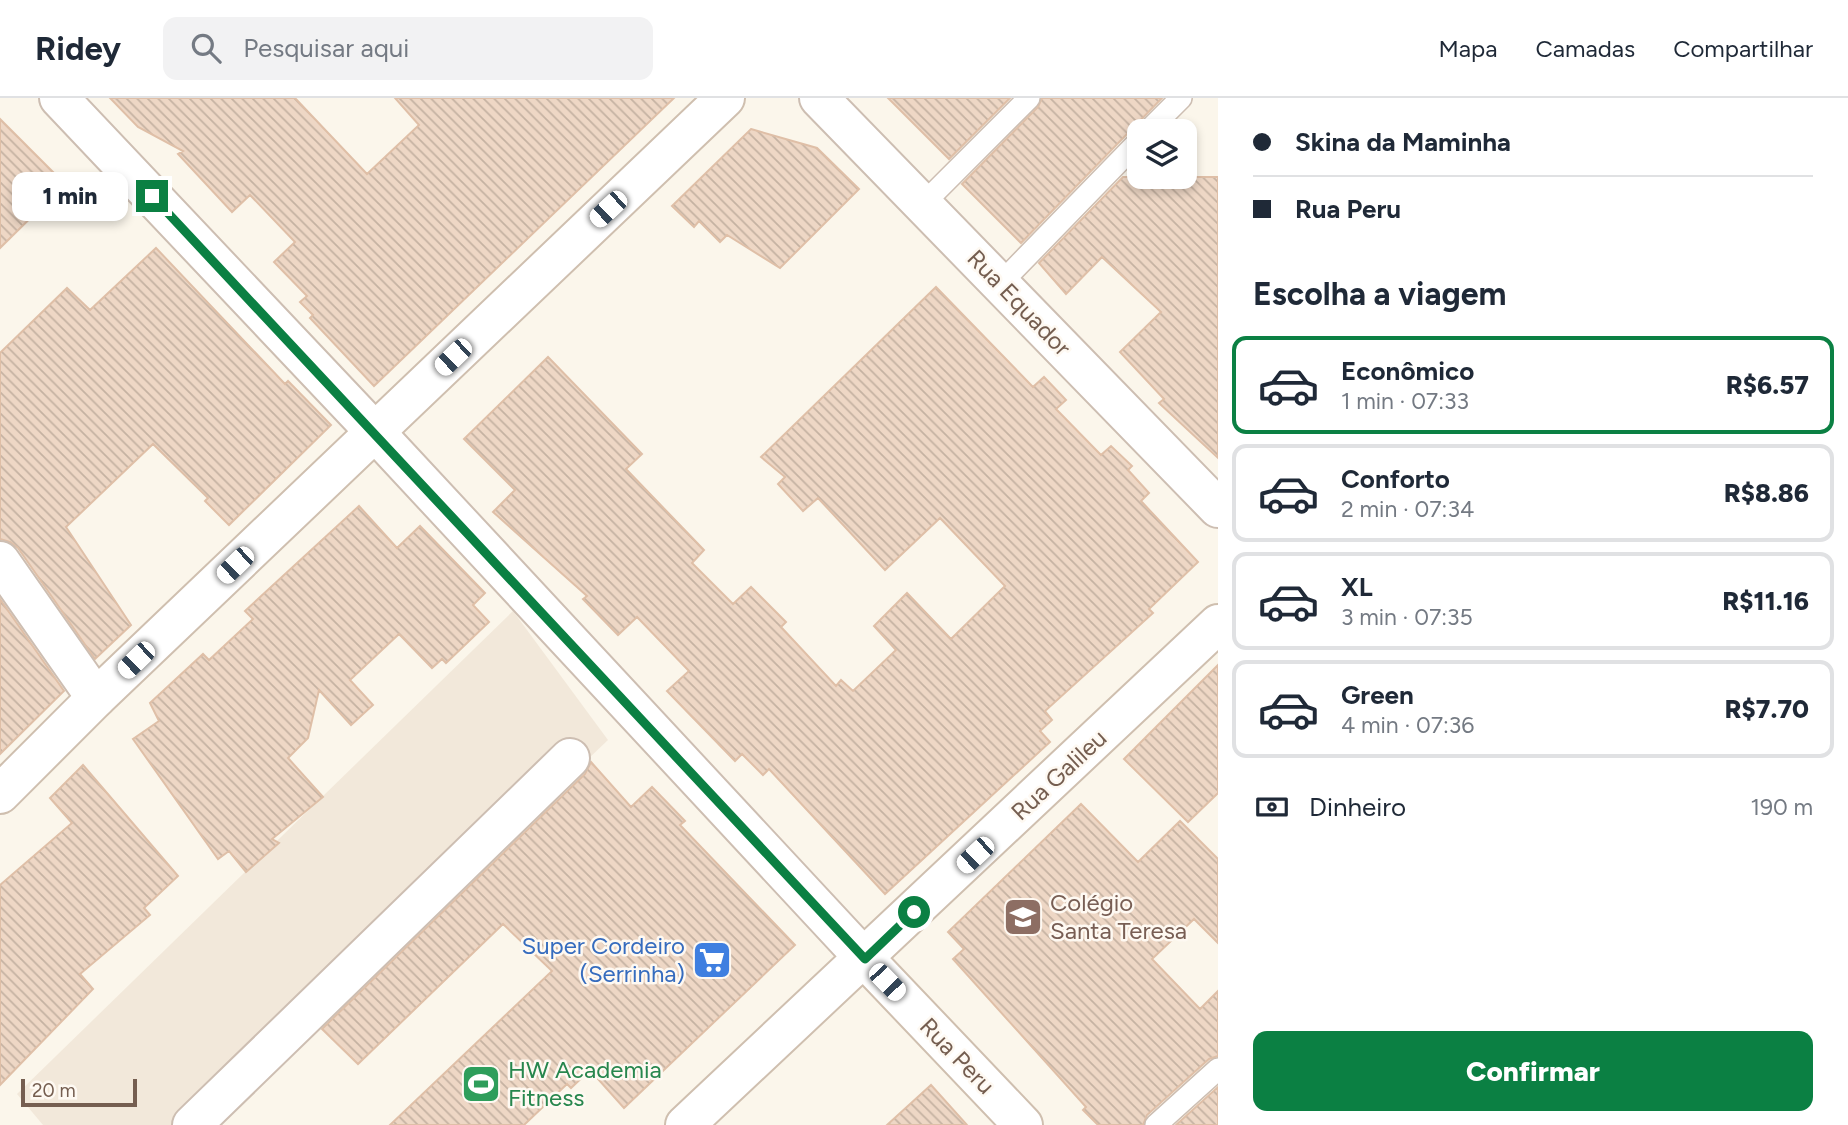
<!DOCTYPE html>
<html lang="pt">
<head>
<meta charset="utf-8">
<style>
  body { margin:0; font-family:Figtree,sans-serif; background:#f2f2f3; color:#1f2937; height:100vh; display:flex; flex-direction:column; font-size:26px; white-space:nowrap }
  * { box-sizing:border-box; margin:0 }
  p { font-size:23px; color:#747a83 }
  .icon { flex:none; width:38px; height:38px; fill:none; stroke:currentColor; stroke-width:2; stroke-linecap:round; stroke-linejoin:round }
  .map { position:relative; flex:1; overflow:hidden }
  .side { display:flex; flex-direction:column; background:#fff; width:630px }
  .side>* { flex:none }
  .banner { display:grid; align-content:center; height:154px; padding:0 35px; background:#fff }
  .buttons { position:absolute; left:1127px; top:21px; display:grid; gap:14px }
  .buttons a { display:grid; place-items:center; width:70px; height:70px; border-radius:14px; background:#fff; box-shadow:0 4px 10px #0003; font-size:35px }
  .scale { position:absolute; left:21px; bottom:18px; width:116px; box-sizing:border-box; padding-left:7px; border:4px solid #755e50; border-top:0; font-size:19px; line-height:24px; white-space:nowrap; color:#755e50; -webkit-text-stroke:5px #fef9f2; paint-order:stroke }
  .end { position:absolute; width:32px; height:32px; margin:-16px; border:9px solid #0b8043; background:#fff; box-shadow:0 0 0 4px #fff }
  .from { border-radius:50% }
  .bubble { position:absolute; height:49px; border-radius:14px; background:#fff; box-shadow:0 4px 10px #0003; font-size:23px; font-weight:800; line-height:49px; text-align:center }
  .car { position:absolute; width:21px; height:42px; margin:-21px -10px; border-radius:9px; box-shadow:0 0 5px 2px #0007; background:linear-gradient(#fff 24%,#345 0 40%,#fff 0 76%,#345 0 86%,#fff 0) }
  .banner b { display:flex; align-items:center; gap:24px; height:66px; font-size:26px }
  .banner b+b { border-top:2px solid #e0e1e3 }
  .banner i { width:18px; height:18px; background:#1f2937 }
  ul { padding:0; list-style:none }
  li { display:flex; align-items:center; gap:21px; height:98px; margin:0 14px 10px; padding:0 21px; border:4px solid #e0e1e3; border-radius:14px }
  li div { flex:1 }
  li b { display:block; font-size:26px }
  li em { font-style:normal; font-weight:800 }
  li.selected { border-color:#0b8043 }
  li>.icon { width:63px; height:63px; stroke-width:1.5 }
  h2 { padding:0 35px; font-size:32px; line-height:84px }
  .pay { display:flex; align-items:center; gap:18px; height:77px; padding:0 35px; font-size:26px }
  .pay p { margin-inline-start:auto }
  .action { display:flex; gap:14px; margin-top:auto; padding:14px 35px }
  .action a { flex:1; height:80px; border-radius:14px; background:#0b8043; color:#fff; font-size:28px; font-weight:800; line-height:80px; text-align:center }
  header { display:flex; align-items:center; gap:42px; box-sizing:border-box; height:98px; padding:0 35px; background:#fff; border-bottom:2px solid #e0e1e3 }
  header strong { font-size:33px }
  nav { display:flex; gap:38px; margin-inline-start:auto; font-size:24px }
  .search { width:490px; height:63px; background:#f2f2f3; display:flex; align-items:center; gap:18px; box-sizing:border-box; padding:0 24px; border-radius:14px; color:#747a83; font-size:26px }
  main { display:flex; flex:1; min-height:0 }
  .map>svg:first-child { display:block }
  .residential { fill:#f2e8da }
  .building { fill:url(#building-back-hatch); stroke:#dfbfa7; stroke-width:2 }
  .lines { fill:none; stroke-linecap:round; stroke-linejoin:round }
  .lane-casing { stroke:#cdbeb2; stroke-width:24 }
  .street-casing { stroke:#cdbeb2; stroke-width:42 }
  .secondary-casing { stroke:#cfbfaf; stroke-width:42 }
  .lane { stroke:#fff; stroke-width:21 }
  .street { stroke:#fff; stroke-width:38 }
  .secondary { stroke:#fff; stroke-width:38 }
  .route { stroke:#0b8043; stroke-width:9 }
  .labels { text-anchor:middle; stroke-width:5; stroke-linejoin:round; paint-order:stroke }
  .street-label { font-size:24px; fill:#755e50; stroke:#fef9f2 }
  .education-label { font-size:24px; fill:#785e54; stroke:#fef9f2; text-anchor:start }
  .shop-label { font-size:24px; fill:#366cbe; stroke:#fef9f2; text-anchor:end }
  .leisure-label { font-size:24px; fill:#27864d; stroke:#fef9f2; text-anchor:start }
</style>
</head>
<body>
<header>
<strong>Ridey</strong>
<div class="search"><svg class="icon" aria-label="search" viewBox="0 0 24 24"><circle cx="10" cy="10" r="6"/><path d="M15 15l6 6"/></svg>Pesquisar aqui</div>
<nav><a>Mapa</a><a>Camadas</a><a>Compartilhar</a></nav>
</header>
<main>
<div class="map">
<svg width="1218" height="1027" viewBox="0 0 1218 1027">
  <defs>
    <pattern id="building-back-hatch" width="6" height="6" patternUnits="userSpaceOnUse" patternTransform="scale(1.75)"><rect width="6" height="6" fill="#eed7c5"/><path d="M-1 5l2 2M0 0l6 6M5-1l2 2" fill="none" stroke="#c5b2a2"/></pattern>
  </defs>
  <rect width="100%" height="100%" fill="#fbf6eb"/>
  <path class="residential" d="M513,513L608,642L204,1027H43L17,996Z"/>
  <path class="building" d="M110,0H295L367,76L419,27L395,0H674L374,288L310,220L313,217L300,204L307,198L274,164L295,144L250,97L232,114L178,56L183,53L138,29Z
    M888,0H1010L949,61Z
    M1042,0H1162L1021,145L962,86L1038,9Z
    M0,21L65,86L0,150Z
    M751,31L817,50L859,91L780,170L727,137L720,144L699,123L694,129L672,108Z
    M1123,79H1218V360L1159,305L1164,301L1120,254L1161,214L1102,159L1066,196L1039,165Z
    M156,150L285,286L288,283L331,327L229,427L205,403L208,400L153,346L66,429L131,527L95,561L18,450L10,444L0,441V255L67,190L90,212Z
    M936,189L1033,289L1044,279L1066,302L1056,311L1101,357L1111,348L1132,368L1128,372L1149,395L1141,403L1198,464L1149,511L1153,515L1045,613L1052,622L1040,633L1050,644L885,796L769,671L763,677L742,656L735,663L667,593L689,573L637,519L618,537L583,501L587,498L493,414L515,392L464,341L548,259L642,356L626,371L704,452L692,465L733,506L751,489L786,524L781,529L836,588L841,582L853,593L896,552L874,528L907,495L951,541L1005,488L940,420L885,472L818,400L803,413L778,386L785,379L761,359Z
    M359,408L397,450L420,428L485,495L473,507L489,524L446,565L442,561L432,570L399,536L350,582L373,607L351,627L319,592L308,640L288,660L323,699L272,741L279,745L246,774L229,753L218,761L133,641L159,623L150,605L203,556L209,562L253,521L245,513Z
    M0,501L64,593L0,656Z
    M1218,567V695L1188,724L1124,661Z
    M591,664L631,709L652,689L685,723L680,727L795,847L624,1010L590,972L571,990L567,986L524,1027H390L552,873L503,826L358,966L322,931L585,676Z
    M83,667L178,778L144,810L150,817L80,876L93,891L0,987V787L72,725L50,700Z
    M1081,706L1138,764L1180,723L1218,761V845L1194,821L1152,861L1200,911L1218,893V958L1209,961L1147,1017L1143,1027H1098L1083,1012L1086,1009L953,861L964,851L948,834Z
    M931,987L967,1027H887Z
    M1218,989V1027H1176Z"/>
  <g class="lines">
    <g class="lane-casing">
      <path id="lane" d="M1148,33L1181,0
        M923,106L1029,0
        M1000,186L1139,43
        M1156,1027L1218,971"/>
    </g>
    <g class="street-casing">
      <path id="street" d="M59,0L375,334L865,861
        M819,0L1218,410
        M0,463L96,600
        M192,1027L570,660"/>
    </g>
    <g class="secondary-casing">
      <path id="secondary" d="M0,696L96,600L725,0
        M865,861L1023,1027
        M685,1027L1218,526"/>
    </g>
    <use href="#lane" class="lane"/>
    <use href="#street" class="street"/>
    <use href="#secondary" class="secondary"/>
  </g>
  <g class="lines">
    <path class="route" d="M152,98L865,861L914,814"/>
  </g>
  <defs>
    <g id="school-square" transform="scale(2.0125)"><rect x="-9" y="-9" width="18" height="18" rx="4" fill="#8d6e63" stroke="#fef9f2"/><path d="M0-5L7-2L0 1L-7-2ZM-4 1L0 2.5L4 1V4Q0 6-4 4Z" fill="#fff"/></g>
    <g id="supermarket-square" transform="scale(2.0125)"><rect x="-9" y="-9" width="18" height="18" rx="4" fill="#3f7fe0" stroke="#fef9f2"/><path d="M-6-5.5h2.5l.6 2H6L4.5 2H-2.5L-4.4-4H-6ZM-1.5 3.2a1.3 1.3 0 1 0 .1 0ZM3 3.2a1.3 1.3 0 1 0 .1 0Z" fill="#fff"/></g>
    <g id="stadium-square" transform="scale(2.0125)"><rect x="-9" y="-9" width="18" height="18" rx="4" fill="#2e9e5b" stroke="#fef9f2"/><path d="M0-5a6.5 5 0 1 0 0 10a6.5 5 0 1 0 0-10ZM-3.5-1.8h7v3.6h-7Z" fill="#fff"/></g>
  </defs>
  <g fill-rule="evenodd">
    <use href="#school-square" x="1023" y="819"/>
    <use href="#supermarket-square" x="712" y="862"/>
    <use href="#stadium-square" x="481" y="986"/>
  </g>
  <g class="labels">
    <g class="street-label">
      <text transform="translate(1019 205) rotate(46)" y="8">Rua Equador</text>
      <text transform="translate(1059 677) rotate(-43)" y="8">Rua Galileu</text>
      <text transform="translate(957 958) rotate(46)" y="8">Rua Peru</text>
    </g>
    <g class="education-label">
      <text x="1050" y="813">Colégio<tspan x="1050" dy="28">Santa Teresa</tspan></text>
    </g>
    <g class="shop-label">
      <text x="685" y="856">Super Cordeiro<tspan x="685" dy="28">(Serrinha)</tspan></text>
    </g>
    <g class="leisure-label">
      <text x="508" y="980">HW Academia<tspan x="508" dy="28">Fitness</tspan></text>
    </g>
  </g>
</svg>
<div class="buttons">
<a><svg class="icon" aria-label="layers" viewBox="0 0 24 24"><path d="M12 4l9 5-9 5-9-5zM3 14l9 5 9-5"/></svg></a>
</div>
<div class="scale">20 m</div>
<i class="end from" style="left:914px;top:814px"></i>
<i class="end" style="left:152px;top:98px"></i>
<div class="bubble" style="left:12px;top:74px;width:116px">1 min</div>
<i class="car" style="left:608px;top:111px;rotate:227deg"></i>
<i class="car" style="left:453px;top:259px;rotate:226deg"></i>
<i class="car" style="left:235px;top:467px;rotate:226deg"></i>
<i class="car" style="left:136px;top:562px;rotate:226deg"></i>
<i class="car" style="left:975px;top:757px;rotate:227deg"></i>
<i class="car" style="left:887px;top:884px;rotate:136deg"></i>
</div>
<section class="side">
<div class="banner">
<b><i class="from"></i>Skina da Maminha</b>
<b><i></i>Rua Peru</b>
</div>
<h2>Escolha a viagem</h2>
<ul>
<li class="selected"><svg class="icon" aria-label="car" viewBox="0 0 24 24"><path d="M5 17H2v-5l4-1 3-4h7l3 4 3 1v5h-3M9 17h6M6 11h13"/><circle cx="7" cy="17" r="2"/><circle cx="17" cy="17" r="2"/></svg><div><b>Econômico</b><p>1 min · 07:33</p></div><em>R$6.57</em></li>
<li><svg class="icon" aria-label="car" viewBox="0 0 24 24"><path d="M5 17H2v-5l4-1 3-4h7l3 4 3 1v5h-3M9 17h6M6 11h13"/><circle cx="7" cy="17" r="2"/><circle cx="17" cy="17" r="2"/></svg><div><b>Conforto</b><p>2 min · 07:34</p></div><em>R$8.86</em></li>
<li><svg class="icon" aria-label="car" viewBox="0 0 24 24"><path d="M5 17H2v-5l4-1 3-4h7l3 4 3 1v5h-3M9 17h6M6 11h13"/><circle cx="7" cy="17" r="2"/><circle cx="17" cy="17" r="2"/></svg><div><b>XL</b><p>3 min · 07:35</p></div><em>R$11.16</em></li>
<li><svg class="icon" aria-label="car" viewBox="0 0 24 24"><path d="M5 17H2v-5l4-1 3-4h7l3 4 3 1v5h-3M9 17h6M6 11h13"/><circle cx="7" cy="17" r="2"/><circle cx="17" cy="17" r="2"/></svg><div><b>Green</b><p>4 min · 07:36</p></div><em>R$7.70</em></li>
</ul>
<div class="pay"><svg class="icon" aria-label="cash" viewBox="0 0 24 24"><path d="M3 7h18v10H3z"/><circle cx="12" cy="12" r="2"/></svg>Dinheiro<p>190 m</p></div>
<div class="action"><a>Confirmar</a></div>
</section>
</main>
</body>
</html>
